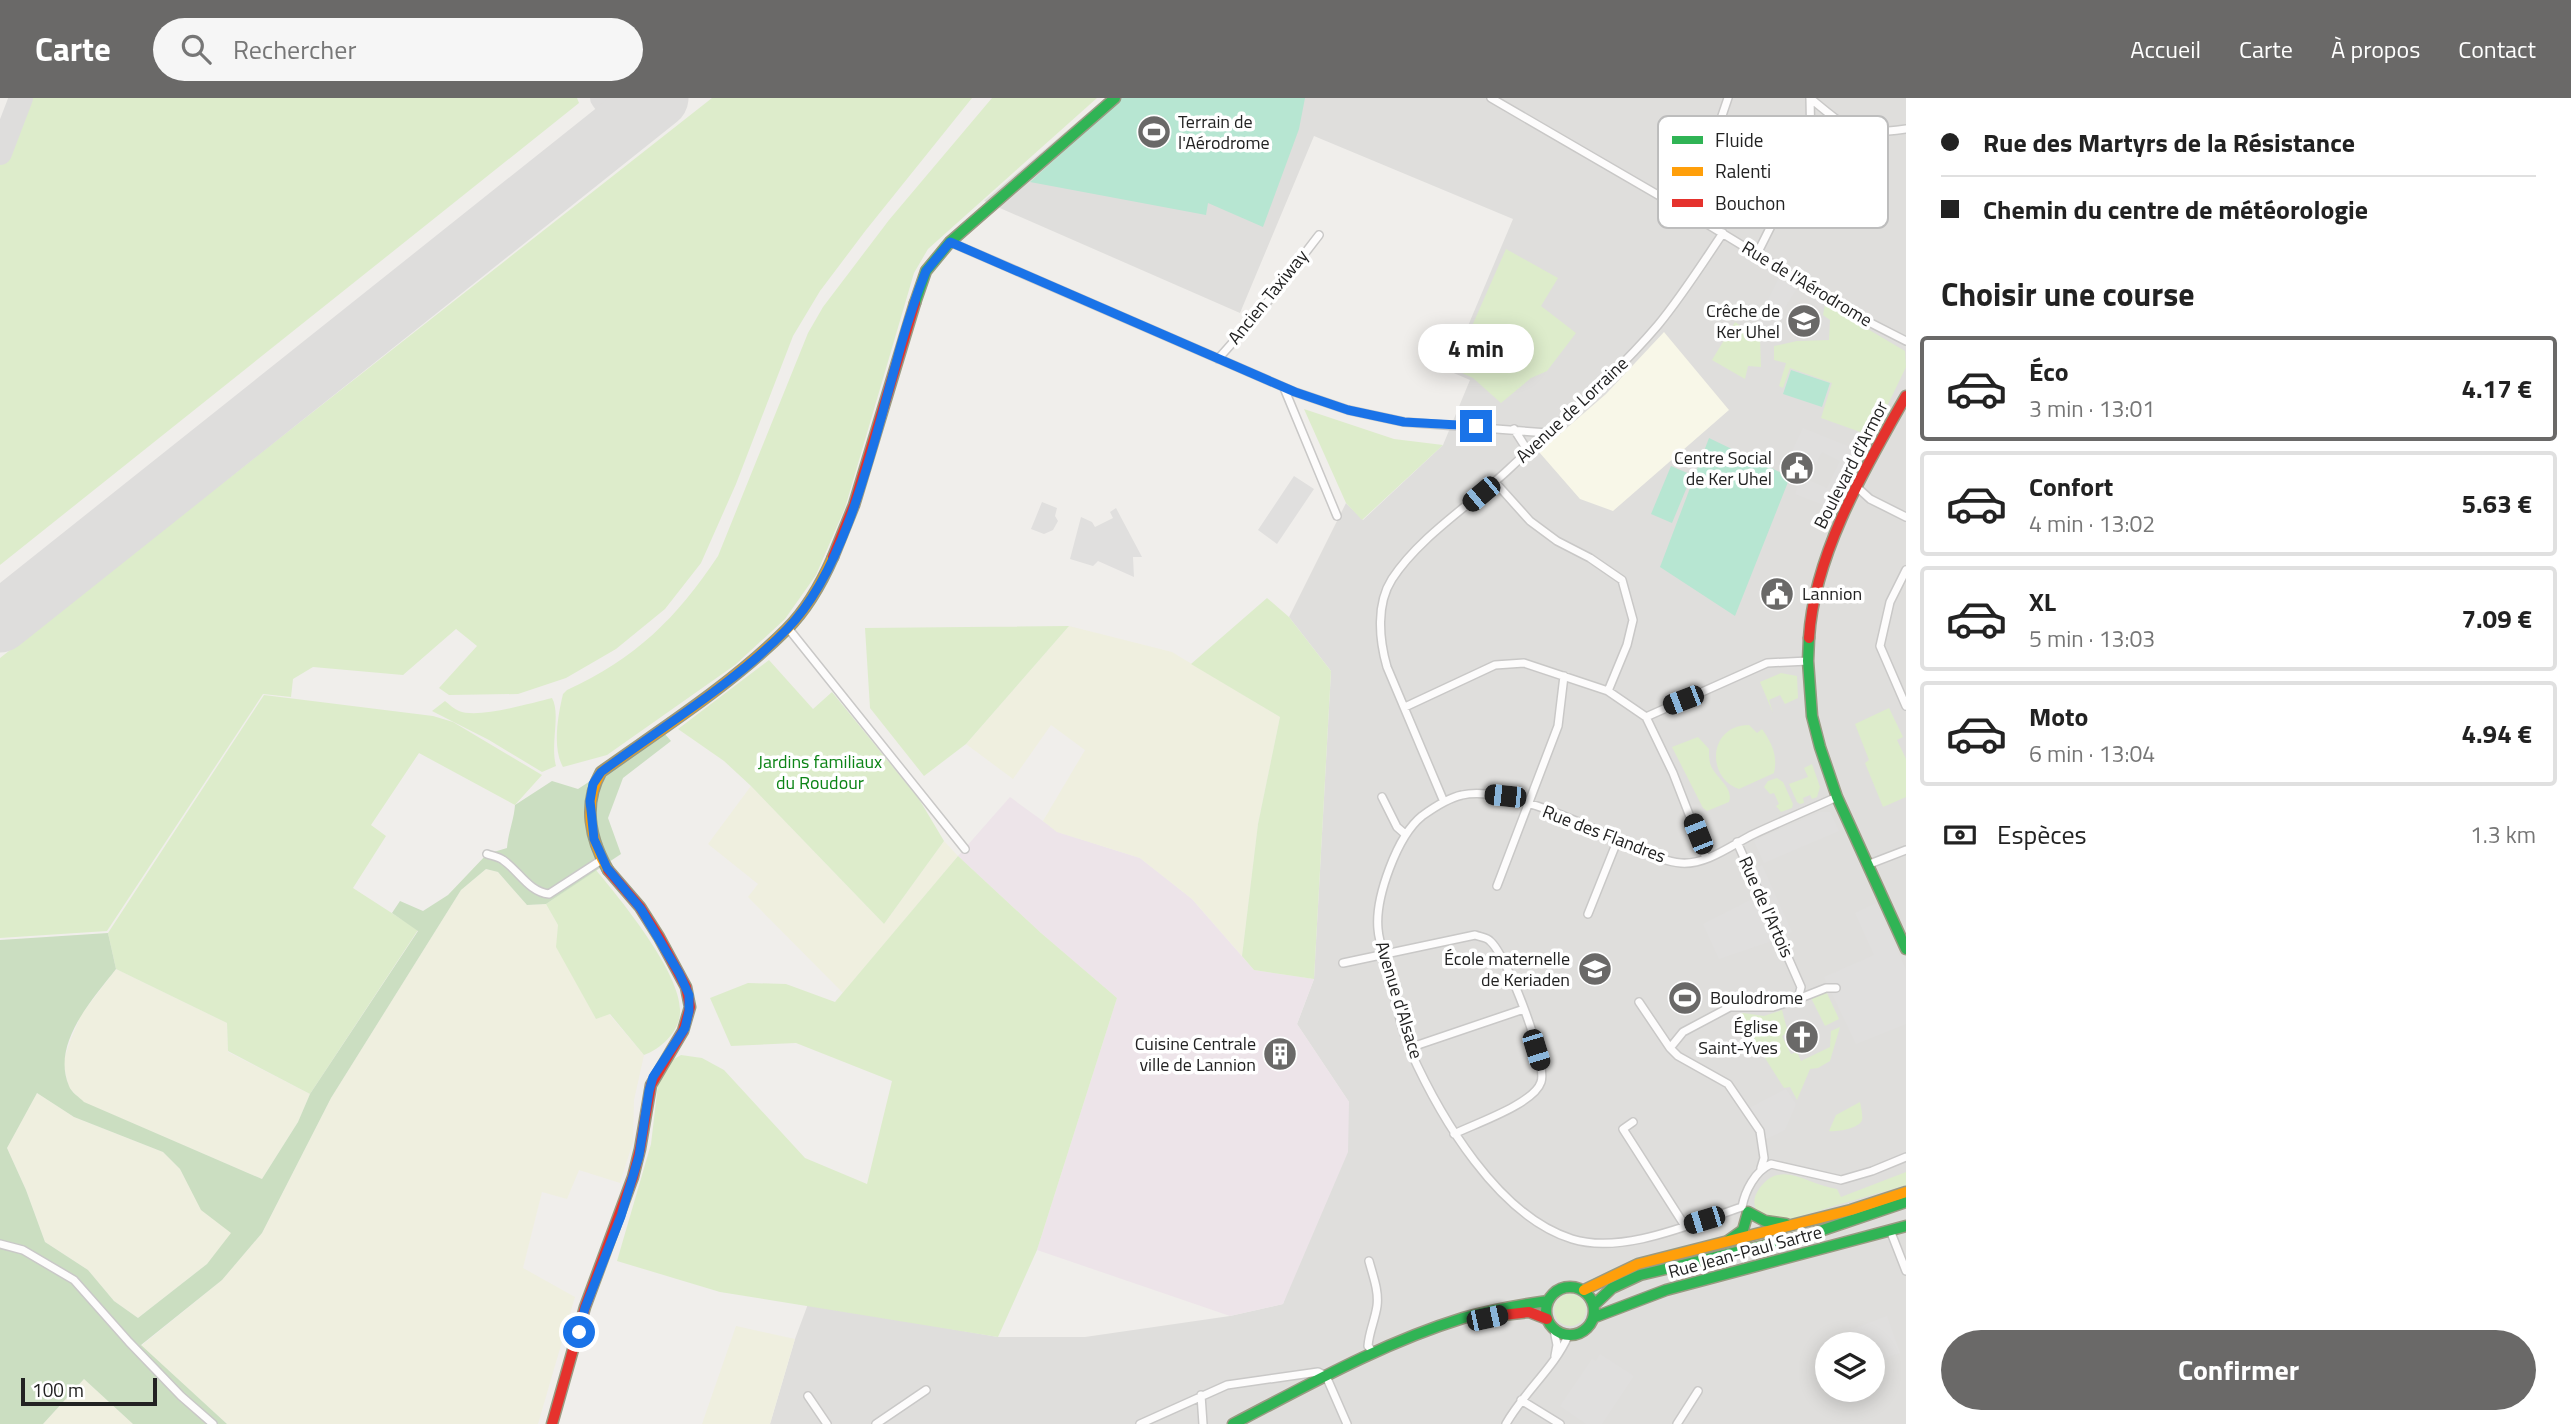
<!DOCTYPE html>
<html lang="fr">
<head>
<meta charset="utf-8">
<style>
  body { margin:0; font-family:"Titillium Web",sans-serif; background:#f6f6f6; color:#222; height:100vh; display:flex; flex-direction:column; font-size:26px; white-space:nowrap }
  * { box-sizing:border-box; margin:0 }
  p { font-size:23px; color:#767676 }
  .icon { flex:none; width:38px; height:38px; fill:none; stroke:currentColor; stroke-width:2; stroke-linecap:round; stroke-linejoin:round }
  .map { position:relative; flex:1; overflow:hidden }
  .sheet { display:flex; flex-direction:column; background:#fff; width:665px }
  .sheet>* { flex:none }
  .guide { display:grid; align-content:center; height:154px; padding:0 35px; background:#fff }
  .buttons { position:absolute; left:1815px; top:1234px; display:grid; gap:14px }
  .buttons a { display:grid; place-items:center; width:70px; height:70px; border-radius:50%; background:#fff; box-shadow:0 4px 18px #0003; font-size:35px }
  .scale { position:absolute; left:21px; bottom:18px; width:136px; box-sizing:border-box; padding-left:7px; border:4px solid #222; border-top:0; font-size:19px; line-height:24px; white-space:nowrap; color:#222; -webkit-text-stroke:5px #fff; paint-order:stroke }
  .end { position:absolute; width:32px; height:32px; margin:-16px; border:9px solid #1a73e8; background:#fff; box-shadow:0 0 0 4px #fff }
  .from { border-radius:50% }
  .bubble { position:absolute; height:49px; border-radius:24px; background:#fff; box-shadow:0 4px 18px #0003; font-size:23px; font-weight:700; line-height:49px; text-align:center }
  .car { position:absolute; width:21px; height:42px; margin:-21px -10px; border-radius:9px; box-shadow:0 0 5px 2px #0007; background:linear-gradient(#222 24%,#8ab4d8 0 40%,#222 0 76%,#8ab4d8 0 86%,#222 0) }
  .guide b { display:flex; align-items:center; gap:24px; height:66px; font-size:26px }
  .guide b+b { border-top:2px solid #e0e0e0 }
  .guide i { width:18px; height:18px; background:#222 }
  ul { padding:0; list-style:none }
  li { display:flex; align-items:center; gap:21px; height:105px; margin:0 14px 10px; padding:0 21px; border:4px solid #e0e0e0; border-radius:7px }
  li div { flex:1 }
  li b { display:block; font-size:26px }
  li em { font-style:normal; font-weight:700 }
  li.selected { border-color:#6a6968 }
  li>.icon { width:63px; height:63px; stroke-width:1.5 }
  h2 { padding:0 35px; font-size:32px; line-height:84px }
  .pay { display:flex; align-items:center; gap:18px; height:77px; padding:0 35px; font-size:26px }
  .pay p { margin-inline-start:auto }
  .cta { display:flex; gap:14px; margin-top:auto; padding:14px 35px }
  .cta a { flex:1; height:80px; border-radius:42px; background:#6a6968; color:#fff; font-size:28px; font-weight:700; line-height:80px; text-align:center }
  header { display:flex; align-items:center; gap:42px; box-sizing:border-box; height:98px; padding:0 35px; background:#6a6968; color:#fff }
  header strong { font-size:33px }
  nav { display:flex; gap:38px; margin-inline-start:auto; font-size:24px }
  .search { width:490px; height:63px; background:#f6f6f6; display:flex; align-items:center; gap:18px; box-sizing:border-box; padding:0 24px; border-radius:38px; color:#767676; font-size:26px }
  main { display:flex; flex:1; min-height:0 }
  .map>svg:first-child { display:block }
  .residential { fill:#dfdedc; fill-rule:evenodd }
  .industrial { fill:#ede4e9 }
  .education { fill:#f8f7e8 }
  .farmland { fill:#efefdf }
  .grass { fill:#ddeccb }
  .forest { fill:#cbdec1; fill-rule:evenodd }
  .pitch { fill:#b7e6d2 }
  .parking { fill:#e0dfde }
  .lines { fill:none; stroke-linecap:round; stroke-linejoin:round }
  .taxiway { stroke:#dedddc; stroke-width:24 }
  .runway { stroke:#dedddc; stroke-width:61 }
  .street-casing { stroke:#c9c8c7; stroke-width:10 }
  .fast-casing { stroke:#999a82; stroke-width:13 }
  .slow-casing { stroke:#999a82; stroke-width:13 }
  .jam-casing { stroke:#999a82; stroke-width:13 }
  .street { stroke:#fdfcfc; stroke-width:7 }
  .fast { stroke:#30b455; stroke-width:10 }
  .slow { stroke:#ff9f0a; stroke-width:10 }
  .jam { stroke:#e5322d; stroke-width:10 }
  .route { stroke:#1a73e8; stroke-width:9 }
  .labels { text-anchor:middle; stroke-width:7; stroke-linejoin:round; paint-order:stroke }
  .poi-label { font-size:18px; fill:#222; stroke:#fff; text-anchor:end }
  .street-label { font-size:18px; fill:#222; stroke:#fff }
  .park-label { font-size:18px; fill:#0c8416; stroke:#fff }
  .key { fill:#fff; stroke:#bdbdbd; stroke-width:2 }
  .key-label { font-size:19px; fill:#222 }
</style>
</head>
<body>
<header>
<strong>Carte</strong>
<div class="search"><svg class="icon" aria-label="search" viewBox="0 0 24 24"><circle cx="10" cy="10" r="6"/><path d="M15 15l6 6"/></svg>Rechercher</div>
<nav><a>Accueil</a><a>Carte</a><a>À propos</a><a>Contact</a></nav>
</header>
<main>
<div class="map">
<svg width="1906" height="1326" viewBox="0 0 1906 1326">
  <rect width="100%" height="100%" fill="#f0eeeb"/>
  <path class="residential" d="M1105,0H1906V1326H770L795,1241L808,1206L998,1239H1085L1230,1218L1283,1206L1349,1004L1297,926L1314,881L1331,573L1289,519L1346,405L1363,422L1443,347L1470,282L1449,273L1513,121L1314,38L1240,215L984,103ZM1827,1246H1872V1292H1827Z"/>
  <path class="industrial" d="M1010,699L1058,734L1140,760L1192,801L1254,872L1314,881L1297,926L1349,1004L1348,1054L1283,1206L1230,1218L1037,1152L1117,900L1041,835L958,758Z"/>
  <path class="education" d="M1664,234L1729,312L1613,413L1580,401L1539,354L1606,296Z"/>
  <path class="farmland" d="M1069,528L1172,554L1280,619L1258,726L1242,858L1192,801L1140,760L1057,734L1043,723L1085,652L1051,627L1013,681L966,646Z
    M751,688L884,826L944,743L958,758L843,895L748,799L758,786L708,746Z
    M486,771L498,774L527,807L546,806L558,827L557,849L596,921L609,916L644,957L634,1002L633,1044L620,1085L579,1072L567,1101L542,1094L523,1170L575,1199L538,1326H227L141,1248L222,1182L262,1135L331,1000L461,792Z
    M116,871L227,925L228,954L310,996L298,1024L262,1081L83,1004L69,990L63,964L71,941L81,917Z
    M37,995L74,1019L163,1054L180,1071L202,1112L232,1135L207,1166L138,1220L114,1203L88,1172L45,1144L26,1092L7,1050Z
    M736,1228L795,1241L770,1326H702Z
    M84,1281L133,1326H43Z"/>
  <path class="grass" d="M26,0H577L579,5L0,467V67Z
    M712,0H972L866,132L820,193L793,238L736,386L701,465L665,511L616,551L566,580L518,596L449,597L439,590L477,548L456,531L403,577L313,569L293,581L291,599L263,596L107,833L0,840V560Z
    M992,0H1097L928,151L914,175L845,410L816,477L785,521L735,567L607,657L563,669C552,650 558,617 563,596L567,592C636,560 676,521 718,458L808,235L823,209L889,122Z
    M1506,151L1558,180L1541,208L1576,235L1547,273L1531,280L1501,305L1473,280L1453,271Z
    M1825,206L1905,253L1906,269L1878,327L1866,336L1821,320L1832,285L1790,270L1783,290L1779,288L1786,265L1774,262V248L1797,243L1829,242L1830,222L1823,217Z
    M1735,224L1760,241L1761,269L1748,268L1745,281L1712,262Z
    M1304,311L1394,341L1443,347L1362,422L1346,405Z
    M1267,500L1289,519L1331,573L1314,881L1254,872L1242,858L1258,726L1280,619L1191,566Z
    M1069,528L966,646L924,678L870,610L865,530Z
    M769,562L813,611L832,594L919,701L944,743L884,826L751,688L724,663L678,631Z
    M1781,575L1797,578L1798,600L1785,606L1780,597L1769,602L1773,615L1760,584Z
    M264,597L433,618L453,624L542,677L515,707L419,655L371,727L386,738L353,790L418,832L310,996L228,953L227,925L116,871L108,835Z
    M552,600C561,616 550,646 556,668L542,674L489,642L432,613L445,603C449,606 454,611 459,613C478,621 531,605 552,600Z
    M1889,610L1903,639L1897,642L1906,661V699L1883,709L1865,665L1869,662L1855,626Z
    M1749,627L1757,635L1762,631C1772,645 1778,658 1774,675L1739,691C1705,679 1709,627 1749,627Z
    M1698,639L1709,651C1709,657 1709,663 1711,668C1717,681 1734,690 1729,704L1707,713L1703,710L1672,649Z
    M1812,666L1820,689L1817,699L1812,701L1810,697L1803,700L1804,705L1800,706L1797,704L1789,686L1808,679L1804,670Z
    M1777,680L1783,684L1793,706L1792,710L1781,714L1776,708L1779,706L1774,695L1770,696L1764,689L1768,683Z
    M958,758L1041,835L1117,900L1037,1152L998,1239L720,1194L617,1163L651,1046L658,986L667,965L681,957L702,960L724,972L805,1060L867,1086L892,983L796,945L731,948L710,900L748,885L786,886L835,904Z
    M596,772C621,802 682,876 680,914C680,933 661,951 644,957L610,916L596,921L556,849L558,827L546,806Z
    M1826,893L1839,921L1825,928L1811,900Z
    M1782,912L1788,935L1782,938L1791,956L1797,954L1801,963L1830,949L1831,933L1840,929L1830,963L1818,970L1810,971L1797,1002L1790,989L1784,990L1738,917L1743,915L1764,918Z
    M1860,1004C1861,1009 1863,1018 1862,1022C1859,1031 1836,1034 1829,1033L1836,1017Z
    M1906,1074V1087L1790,1121L1771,1120L1756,1112C1753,1103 1754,1099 1759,1091C1781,1060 1807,1087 1837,1091L1841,1099Z
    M1554 1212a16 16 0 1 1 32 0a16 16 0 1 1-32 0Z"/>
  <path class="forest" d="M664,635L671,643L623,680L608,720L621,756L546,806L527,807L498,774L486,771L461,792L331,1000L262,1135L222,1182L141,1247L227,1326H133L84,1281L43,1326H0V842L108,835L116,871C92,902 51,946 69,988C71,994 79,999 84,1004L262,1081L298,1024L310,996L418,833L392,815L400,803L423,813L448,797L487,756L507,750C508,735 514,722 515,707L552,683L578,691ZM37,995L74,1019L163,1054L180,1071L201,1112L231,1135L207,1166L138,1220L114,1203L88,1172L45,1144L26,1092L7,1050Z"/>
  <path class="pitch" d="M1122,0H1305L1299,31L1263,129L1208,105L1206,117L1030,84Z
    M1791,272L1830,285L1822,309L1783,296Z
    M1709,340L1790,379L1735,518L1660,469Z
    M1671,368L1692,377L1672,425L1651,416Z"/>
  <path class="parking" d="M1779,180L1797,190L1770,234L1757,224Z
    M1803,330L1855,351L1856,358L1832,403L1829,402L1826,408L1795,396L1801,379L1827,390L1840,363L1822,354L1816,365L1791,355Z
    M1294,378L1314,391L1277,446L1258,432Z
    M1042,404L1057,410L1055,418L1058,423L1053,432L1044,436L1031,431Z
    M1116,410L1142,459H1133L1134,479L1098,463L1093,468L1070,461L1081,419L1092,424L1095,429L1113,420L1110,414Z
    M1820,714H1830L1839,733L1764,765L1754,743Z
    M1762,767L1792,834L1784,838L1753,772Z
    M1756,799L1778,841L1719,861L1703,826Z
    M1876,805L1906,872V926L1856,946L1824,879L1874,857L1855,815Z
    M1786,991L1796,1006L1785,1032L1764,1042L1760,1028L1749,1010Z
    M1887,1218L1900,1255L1873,1265L1872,1246H1855L1850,1232Z
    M1600,1256L1634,1278L1602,1326H1586L1560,1308L1592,1261L1596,1263Z"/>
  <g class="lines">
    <path class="taxiway" d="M608,8L628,15L645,10
      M602,46C614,30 615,16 602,0
      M0,55L21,0"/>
    <path class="runway" d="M0,524L658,0"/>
    <g class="street-casing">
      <path id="street" d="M1491,0L1689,115L1863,221L1906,243
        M1810,0C1850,33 1853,38 1906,31
        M1811,48L1847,30
        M1689,115L1728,0
        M950,144L1295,294L1348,312L1404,324L1548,335
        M1757,156L1811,48L1810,0
        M1218,261L1258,216L1319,137
        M1284,290L1337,418
        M1514,331L1528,353
        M1495,384L1530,423L1557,443L1590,460L1622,482L1633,522L1627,547L1608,593
        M1859,391L1870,401L1906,419
        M1906,472L1890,504L1880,548L1906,608
        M788,530L965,751
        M1405,609L1495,567L1524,565L1608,593L1646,619L1673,675L1706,760
        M1646,619L1767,565L1808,563
        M1382,699L1397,729L1405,736
        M1444,704L1387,569C1379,541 1376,506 1392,481C1420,438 1472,406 1509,371C1559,324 1613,280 1658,227C1682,198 1702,166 1723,135
        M1737,744L1801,889L1798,901L1773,909H1730L1683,934L1670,950L1678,958L1728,986L1760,1033L1764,1060L1761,1070
        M487,756C493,758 499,759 503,762C519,773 529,794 549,796L603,761
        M1867,767L1906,752
        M1497,788L1558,628L1564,578
        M1588,816L1618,741
        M1343,865L1475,837C1480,839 1487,839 1490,843C1507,857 1548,965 1541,984C1534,1006 1474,1026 1454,1036
        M1798,901L1826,890H1836
        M1639,904L1670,950
        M1409,950L1524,911
        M1633,1024L1623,1031L1685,1128
        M1742,1109C1693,1125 1623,1157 1572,1141C1498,1118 1440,1019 1410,952C1400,928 1395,901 1389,875C1386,861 1379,846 1378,831C1375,800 1397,738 1422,718C1433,710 1448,700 1462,697C1504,687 1588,728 1628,746C1644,753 1664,764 1681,765C1707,767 1733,746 1754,736C1782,723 1810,711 1837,699
        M1742,1109C1745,1093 1755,1073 1771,1066L1841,1082L1872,1073L1906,1059
        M1890,1132L1906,1173
        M0,1146L23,1152L74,1182L129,1244L181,1298L213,1326
        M1369,1163C1373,1178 1379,1193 1377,1208C1375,1222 1369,1234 1368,1248L1373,1254
        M1554,1232L1557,1247L1555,1258
        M1201,1297L1203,1326
        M808,1298L827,1326
        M1521,1302L1560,1326
        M876,1326L926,1292
        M1140,1326L1227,1287L1318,1274L1326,1278L1347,1326
        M1506,1326C1523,1295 1555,1269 1568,1238
        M1677,1326L1698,1293"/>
    </g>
    <g class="fast-casing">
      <path id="fast" d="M915,205L926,173L950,144L1115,0
        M1809,540L1808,563L1812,618L1820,649L1837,699L1906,851
        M1729,1142L1743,1132L1748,1114L1765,1123L1786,1126
        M1546 1213a24 24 0 1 1 48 0a24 24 0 1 1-48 0Z
        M1594,1207L1612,1190L1640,1177L1808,1137L1906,1104
        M1595,1219L1666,1192L1906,1128
        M1233,1326C1308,1287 1382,1245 1463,1220C1491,1212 1519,1207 1548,1203"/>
    </g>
    <g class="slow-casing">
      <path id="slow" d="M608,772C590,741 583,706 601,674C664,629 732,586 787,531C807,511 822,484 833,459
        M1584,1192L1638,1166L1851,1112L1906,1094"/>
    </g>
    <g class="jam-casing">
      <path id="jam" d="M833,459L854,407L915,205
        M1809,540C1814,456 1865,370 1906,298
        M1494,1218L1529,1214L1547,1221
        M552,1326L585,1209L633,1079L640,1051L651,987L683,933L690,909L686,889L659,839L640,809L608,772"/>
    </g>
    <use href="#street" class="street"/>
    <use href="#fast" class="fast"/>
    <use href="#slow" class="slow"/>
    <use href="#jam" class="jam"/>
  </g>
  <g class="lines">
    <path class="route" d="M579,1234L585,1210L621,1118L639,1058L649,993L653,979L685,930L689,913V897L679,875L641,811L607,770L594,741L590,703L593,686L601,674C662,629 735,585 787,531C847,470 874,343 897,262C903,238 911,214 919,191L926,173L950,144L1295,294L1348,312L1404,324L1476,328"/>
  </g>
  <defs>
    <g id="stadium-disc" transform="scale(1.75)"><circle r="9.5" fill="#6a6968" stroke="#fff"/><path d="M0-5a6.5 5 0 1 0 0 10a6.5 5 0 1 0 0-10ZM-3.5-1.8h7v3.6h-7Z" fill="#fff"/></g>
    <g id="school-disc" transform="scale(1.75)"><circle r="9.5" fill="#6a6968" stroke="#fff"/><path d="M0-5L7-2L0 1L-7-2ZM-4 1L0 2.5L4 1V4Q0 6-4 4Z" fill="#fff"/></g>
    <g id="civic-disc" transform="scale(1.75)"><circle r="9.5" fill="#6a6968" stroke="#fff"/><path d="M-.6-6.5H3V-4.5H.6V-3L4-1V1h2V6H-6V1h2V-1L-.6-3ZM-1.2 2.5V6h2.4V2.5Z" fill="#fff"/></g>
    <g id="church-disc" transform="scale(1.75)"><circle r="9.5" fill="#6a6968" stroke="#fff"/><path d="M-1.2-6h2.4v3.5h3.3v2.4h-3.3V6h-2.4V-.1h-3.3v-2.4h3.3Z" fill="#fff"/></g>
    <g id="building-disc" transform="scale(1.75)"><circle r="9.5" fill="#6a6968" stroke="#fff"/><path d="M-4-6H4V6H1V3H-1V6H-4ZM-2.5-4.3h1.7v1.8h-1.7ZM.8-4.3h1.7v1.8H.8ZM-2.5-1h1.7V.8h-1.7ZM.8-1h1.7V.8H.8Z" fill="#fff"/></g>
  </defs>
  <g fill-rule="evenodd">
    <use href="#stadium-disc" x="1154" y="34"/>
    <use href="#school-disc" x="1804" y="223"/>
    <use href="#civic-disc" x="1797" y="370"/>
    <use href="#civic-disc" x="1777" y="496"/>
    <use href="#school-disc" x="1595" y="871"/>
    <use href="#stadium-disc" x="1685" y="900"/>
    <use href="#church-disc" x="1802" y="939"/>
    <use href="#building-disc" x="1280" y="956"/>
  </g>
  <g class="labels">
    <g class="poi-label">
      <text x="1178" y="30" text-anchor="start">Terrain de<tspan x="1178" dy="21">l'Aérodrome</tspan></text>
      <text x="1780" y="219">Crêche de<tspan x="1780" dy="21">Ker Uhel</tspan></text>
      <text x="1772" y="366">Centre Social<tspan x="1772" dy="21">de Ker Uhel</tspan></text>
      <text x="1802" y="502" text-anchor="start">Lannion</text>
      <text x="1570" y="867">École maternelle<tspan x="1570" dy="21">de Keriaden</tspan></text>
      <text x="1710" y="906" text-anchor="start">Boulodrome</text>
      <text x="1778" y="935">Église<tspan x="1778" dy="21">Saint-Yves</tspan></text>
      <text x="1256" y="952">Cuisine Centrale<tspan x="1256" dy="21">ville de Lannion</tspan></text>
    </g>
    <g class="street-label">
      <text transform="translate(1807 186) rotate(31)" y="6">Rue de l'Aérodrome</text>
      <text transform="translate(1268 199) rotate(-51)" y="6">Ancien Taxiway</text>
      <text transform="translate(1572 312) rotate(-43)" y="6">Avenue de Lorraine</text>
      <text transform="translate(1851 367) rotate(-63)" y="6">Boulevard d'Armor</text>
      <text transform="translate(1604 736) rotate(21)" y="6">Rue des Flandres</text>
      <text transform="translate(1766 809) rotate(66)" y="6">Rue de l'Artois</text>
      <text transform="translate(1399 902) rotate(73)" y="6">Avenue d'Alsace</text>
      <text transform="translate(1745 1154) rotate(-15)" y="6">Rue Jean-Paul Sartre</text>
    </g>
    <g class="park-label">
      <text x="820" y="670">Jardins familiaux<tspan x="820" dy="21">du Roudour</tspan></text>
    </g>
  </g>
  <rect x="1658" y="18" width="230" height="112" rx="10" class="key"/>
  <rect x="1672" y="38" width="31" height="8" fill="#30b455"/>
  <rect x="1672" y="69" width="31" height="9" fill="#ff9f0a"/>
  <rect x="1672" y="101" width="31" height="8" fill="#e5322d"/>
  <g class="key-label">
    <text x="1715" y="49">Fluide</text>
    <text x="1715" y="80">Ralenti</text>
    <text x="1715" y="112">Bouchon</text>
  </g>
</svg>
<div class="buttons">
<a><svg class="icon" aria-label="layers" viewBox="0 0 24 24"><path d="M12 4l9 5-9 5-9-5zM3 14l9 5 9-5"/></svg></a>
</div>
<div class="scale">100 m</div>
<i class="end from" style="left:579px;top:1234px"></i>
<i class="end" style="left:1476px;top:328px"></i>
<div class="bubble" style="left:1418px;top:226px;width:116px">4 min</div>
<i class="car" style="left:1481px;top:396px;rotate:230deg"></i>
<i class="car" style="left:1683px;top:602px;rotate:249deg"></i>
<i class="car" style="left:1505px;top:698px;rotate:276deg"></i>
<i class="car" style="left:1698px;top:736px;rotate:338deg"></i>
<i class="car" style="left:1536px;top:952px;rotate:163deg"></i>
<i class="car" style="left:1704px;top:1122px;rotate:253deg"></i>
<i class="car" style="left:1487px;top:1220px;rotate:78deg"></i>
</div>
<section class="sheet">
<div class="guide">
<b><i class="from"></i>Rue des Martyrs de la Résistance</b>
<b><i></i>Chemin du centre de météorologie</b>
</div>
<h2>Choisir une course</h2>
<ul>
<li class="selected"><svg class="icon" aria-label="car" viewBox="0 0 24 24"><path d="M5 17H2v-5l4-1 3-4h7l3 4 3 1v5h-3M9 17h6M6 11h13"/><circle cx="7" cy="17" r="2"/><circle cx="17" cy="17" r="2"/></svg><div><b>Éco</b><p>3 min · 13:01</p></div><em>4.17 €</em></li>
<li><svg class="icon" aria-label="car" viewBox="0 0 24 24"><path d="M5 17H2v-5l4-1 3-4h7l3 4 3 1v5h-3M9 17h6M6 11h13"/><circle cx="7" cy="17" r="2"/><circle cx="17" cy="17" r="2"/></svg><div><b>Confort</b><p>4 min · 13:02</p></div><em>5.63 €</em></li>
<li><svg class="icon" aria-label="car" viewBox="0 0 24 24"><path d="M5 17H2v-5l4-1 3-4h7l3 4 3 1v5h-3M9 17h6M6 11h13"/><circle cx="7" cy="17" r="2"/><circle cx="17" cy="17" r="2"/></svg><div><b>XL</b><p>5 min · 13:03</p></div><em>7.09 €</em></li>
<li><svg class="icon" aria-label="car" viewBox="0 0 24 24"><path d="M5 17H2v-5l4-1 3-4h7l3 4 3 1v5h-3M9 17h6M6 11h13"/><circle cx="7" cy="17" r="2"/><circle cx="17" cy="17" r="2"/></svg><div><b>Moto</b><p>6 min · 13:04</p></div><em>4.94 €</em></li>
</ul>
<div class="pay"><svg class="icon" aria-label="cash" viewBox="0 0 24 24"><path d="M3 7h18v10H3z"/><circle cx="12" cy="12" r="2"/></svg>Espèces<p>1.3 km</p></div>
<div class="cta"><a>Confirmer</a></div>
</section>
</main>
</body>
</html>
